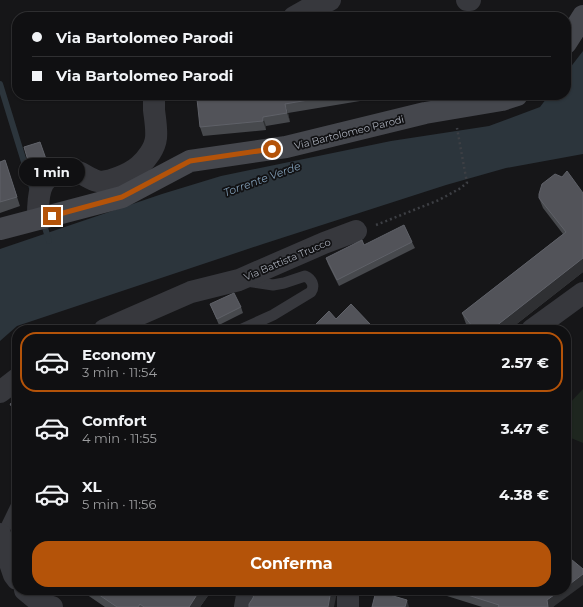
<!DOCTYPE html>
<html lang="it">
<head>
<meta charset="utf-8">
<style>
  body { margin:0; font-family:Montserrat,sans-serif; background:#1e1e20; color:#f1f3f6; height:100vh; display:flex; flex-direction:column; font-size:15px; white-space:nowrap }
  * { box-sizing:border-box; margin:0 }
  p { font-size:13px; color:#9c9d9f }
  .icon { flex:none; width:22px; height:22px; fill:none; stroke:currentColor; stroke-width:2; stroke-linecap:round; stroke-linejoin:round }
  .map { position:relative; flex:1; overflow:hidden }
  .details { position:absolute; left:12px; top:325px; width:559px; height:270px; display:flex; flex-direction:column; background:#101012; border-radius:16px; box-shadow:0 1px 3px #0004,0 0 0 1px #303032 }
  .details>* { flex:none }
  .hud { position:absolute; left:12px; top:12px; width:559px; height:88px; border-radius:16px; box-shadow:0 1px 3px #0004,0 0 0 1px #303032; display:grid; align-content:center; height:88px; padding:0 20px; background:#101012 }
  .end { position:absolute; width:18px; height:18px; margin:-9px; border:5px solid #b45309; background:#fff; box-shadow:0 0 0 2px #fff }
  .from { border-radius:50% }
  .bubble { position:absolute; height:28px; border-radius:14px; background:#101012; box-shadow:0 1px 3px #0004,0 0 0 1px #303032; font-size:13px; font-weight:700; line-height:28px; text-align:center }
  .hud b { display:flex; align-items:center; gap:14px; height:38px; font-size:15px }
  .hud b+b { border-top:1px solid #303032 }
  .hud i { width:10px; height:10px; background:#f1f3f6 }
  ul { padding:7px 0 0; list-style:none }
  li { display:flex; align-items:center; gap:12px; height:60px; margin:0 8px 6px; padding:0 12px; border:2px solid transparent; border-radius:16px }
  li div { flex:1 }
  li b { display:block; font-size:15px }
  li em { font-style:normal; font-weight:700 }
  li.current { border-color:#b45309 }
  li>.icon { width:36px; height:36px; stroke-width:1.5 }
  .primary-button { display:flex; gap:8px; margin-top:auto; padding:8px 20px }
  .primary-button a { flex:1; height:46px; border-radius:16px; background:#b45309; color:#fff; font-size:16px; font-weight:700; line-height:46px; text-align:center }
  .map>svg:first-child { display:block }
  .green { fill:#1e261f }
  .water { fill:#2c353c }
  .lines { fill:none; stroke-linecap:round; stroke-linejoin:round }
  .stream { stroke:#2c353c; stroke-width:6 }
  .path { stroke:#3d3f44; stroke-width:2.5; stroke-dasharray:2 3; stroke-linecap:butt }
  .service { stroke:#37383d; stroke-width:11 }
  .minor { stroke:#37383d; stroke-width:22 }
  .tertiary { stroke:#37383d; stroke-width:22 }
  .secondary { stroke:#45474d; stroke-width:22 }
  .wall { fill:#47494d }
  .shaded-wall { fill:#2f3033 }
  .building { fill:#525359; stroke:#5f6168 }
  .route { stroke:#b45309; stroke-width:5 }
  .labels { text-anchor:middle; stroke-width:3.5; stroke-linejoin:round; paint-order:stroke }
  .street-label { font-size:10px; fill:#a8adb8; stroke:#111113 }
  .water-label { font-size:11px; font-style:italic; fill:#7f9bb3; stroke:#111113 }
</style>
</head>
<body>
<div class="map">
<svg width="583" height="607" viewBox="0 0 583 607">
  <rect width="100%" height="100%" fill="#161618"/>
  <path class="green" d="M583,389V443L566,436V407Z"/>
  <path class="water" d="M583,51V154L506,168L446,185L263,244L17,326L0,341V249L162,194L221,176L391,141L489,126L540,107L549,95H566V73Z"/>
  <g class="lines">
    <path class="stream" d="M0,84L33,191
      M43,221L49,241"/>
    <path class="path" d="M376,225L439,200L459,189L467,183L457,128"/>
    <path class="service" d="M240,330L273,315L311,292C315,286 312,279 305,276L284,283L273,285L246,281
      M1,537L17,504"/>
    <path class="minor" d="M104,330L191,292L239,280L324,243L356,231
      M0,392L17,379
      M0,534L14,575L17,579
      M25,590L42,604L52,607
      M245,607L248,590"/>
    <path class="tertiary" d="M467,0H470
      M294,17L310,8L330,0
      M38,219C38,201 37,176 60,172C66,171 71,170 78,172C84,174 90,179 97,181C108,184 131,173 139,166C147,159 155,148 156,138C157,129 155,119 154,110C154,105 154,100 154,95
      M532,330L583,293
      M348,607V590"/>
    <path class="secondary" d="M566,43L583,16
      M0,229L122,197L190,161L286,147L425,113L502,100L517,95"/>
  </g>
  <path class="wall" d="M113,95H132L131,101L114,99Z
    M242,95H371L372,99L288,113L290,122L266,126V130L203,136L200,127Z
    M411,95H457L444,97L412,98Z
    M40,142L47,162L31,167L24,147Z
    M5,160L20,206L0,213V162Z
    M555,174L583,272L509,330H471L466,324L462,313L563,234L543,208L539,198Z
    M412,242L415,248L339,286L328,264L326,258L364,245Z
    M210,304L241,307L243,313L219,325Z
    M17,400V418L14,413L10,404Z
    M80,590H212L200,607H105Z
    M428,590H566L553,607H482Z"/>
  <path class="shaded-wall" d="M131,95H132L131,101L130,98Z
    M285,104L288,113L290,122L287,113Z
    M263,117L266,126V130L263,121Z
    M583,258V272L509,330H491Z
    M370,324L373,330H365Z
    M583,574V585L553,607H548L547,600L561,590H566V587Z
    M200,590H212L200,607H189Z
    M331,590H336V597L334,607H328Z
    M407,600L409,607H405Z"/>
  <path class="building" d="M113,95H131L130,98L113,96Z
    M242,95H337L285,104L287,113L263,117V121L200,127L197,99Z
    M40,142L46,159L29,164L24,147Z
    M5,160L17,197L0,202V162Z
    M567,171L583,193V258L491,330H475L462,313L566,232L539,198V194L542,184L555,174L562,177Z
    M404,225L412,242L337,280L326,258L362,240L364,245Z
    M234,293L241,307L217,319L210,304Z
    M351,304L370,324L365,330H310L329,311L336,319Z
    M17,400V415L10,404Z
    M566,555L583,569V574L566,587Z
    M92,590H200L189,607H144L140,604L138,607H117Z
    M255,590H331L328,607H249V604L253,598Z
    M452,590H561L547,600L548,607H498L499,605Z
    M376,591L407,600L405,607H372Z"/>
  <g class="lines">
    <path class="route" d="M52,216L122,197L190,161L272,149"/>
  </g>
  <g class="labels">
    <g class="street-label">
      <text transform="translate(349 132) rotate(-14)" y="4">Via Bartolomeo Parodi</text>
      <text transform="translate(287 259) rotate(-23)" y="4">Via Battista Trucco</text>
    </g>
    <g class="water-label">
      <text transform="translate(262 179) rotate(-20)" y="4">Torrente Verde</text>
    </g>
  </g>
</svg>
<i class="end from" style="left:272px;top:149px"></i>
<i class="end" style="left:52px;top:216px"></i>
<div class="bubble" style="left:19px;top:158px;width:66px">1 min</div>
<div class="hud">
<b><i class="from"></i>Via Bartolomeo Parodi</b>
<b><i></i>Via Bartolomeo Parodi</b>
</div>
<section class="details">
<ul>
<li class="current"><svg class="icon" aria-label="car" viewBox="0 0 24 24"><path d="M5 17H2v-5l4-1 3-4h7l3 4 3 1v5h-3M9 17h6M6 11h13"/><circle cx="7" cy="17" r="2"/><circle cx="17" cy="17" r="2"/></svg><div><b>Economy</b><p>3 min · 11:54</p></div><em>2.57 €</em></li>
<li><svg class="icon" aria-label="car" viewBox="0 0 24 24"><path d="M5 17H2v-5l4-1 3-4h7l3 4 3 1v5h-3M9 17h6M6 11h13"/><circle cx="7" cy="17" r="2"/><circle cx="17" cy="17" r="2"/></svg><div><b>Comfort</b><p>4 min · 11:55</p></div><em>3.47 €</em></li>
<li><svg class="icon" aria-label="car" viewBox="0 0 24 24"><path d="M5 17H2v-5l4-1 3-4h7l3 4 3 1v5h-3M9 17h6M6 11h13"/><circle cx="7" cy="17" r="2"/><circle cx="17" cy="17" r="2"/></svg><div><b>XL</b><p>5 min · 11:56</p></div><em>4.38 €</em></li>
</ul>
<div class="primary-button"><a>Conferma</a></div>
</section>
</div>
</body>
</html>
